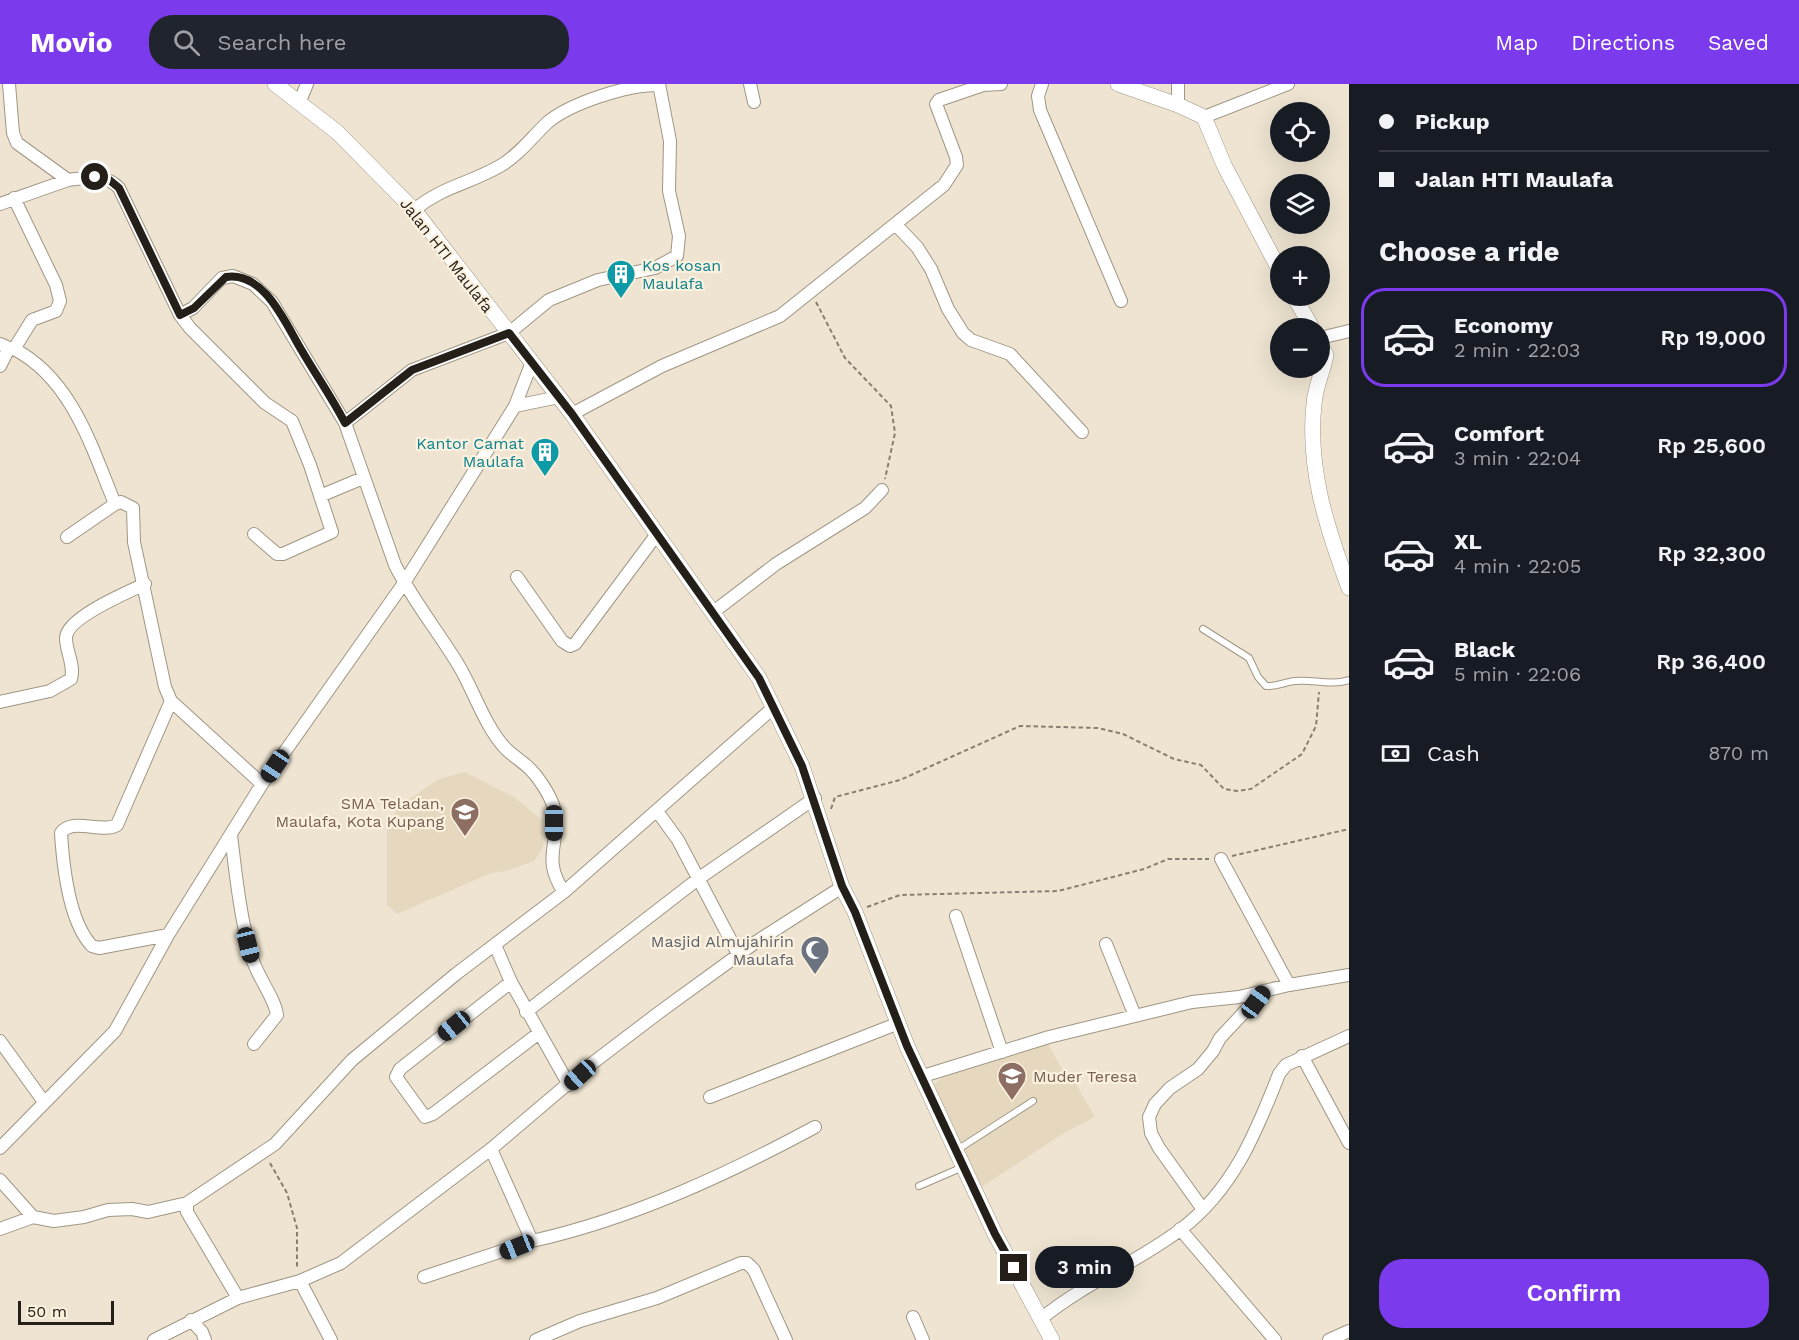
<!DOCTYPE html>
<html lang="en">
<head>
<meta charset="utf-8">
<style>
  body { margin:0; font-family:"Work Sans",sans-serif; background:#20242c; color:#f1f3f6; height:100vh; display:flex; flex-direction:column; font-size:22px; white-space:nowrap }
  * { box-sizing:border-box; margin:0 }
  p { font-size:20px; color:#9ea1a6 }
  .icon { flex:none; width:33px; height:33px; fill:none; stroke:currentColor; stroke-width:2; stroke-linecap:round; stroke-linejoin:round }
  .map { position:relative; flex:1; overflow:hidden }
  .sheet { display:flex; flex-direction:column; background:#171b24; width:450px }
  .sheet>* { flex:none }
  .top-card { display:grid; align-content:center; height:132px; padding:0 30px; background:#171b24 }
  .tools { position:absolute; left:1270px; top:18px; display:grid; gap:12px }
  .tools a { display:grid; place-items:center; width:60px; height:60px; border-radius:50%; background:#171b24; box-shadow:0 6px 24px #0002; font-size:30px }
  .scale { position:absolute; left:18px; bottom:15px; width:96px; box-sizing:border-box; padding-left:6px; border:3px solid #242019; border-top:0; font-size:16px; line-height:21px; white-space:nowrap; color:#242019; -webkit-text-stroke:4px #fbf1de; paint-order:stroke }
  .end { position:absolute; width:27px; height:27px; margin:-14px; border:8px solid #242019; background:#fff; box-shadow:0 0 0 3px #fff }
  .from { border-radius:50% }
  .bubble { position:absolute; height:42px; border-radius:21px; background:#171b24; box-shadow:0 6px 24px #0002; font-size:20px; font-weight:600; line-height:42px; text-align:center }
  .car { position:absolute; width:18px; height:36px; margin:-18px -9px; border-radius:8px; box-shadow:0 0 4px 2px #0007; background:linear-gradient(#222 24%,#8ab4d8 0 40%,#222 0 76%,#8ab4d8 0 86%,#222 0) }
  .top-card b { display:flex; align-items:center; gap:21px; height:57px; font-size:22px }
  .top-card b+b { border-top:2px solid #363941 }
  .top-card i { width:15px; height:15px; background:#f1f3f6 }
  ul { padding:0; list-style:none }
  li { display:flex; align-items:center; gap:18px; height:99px; margin:0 12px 9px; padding:0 18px; border:3px solid transparent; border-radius:24px }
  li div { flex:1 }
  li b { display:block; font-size:22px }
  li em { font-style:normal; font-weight:600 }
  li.active { border-color:#7c3aed }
  li>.icon { width:54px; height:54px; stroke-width:1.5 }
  h2 { padding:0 30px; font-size:27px; line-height:72px }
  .pay { display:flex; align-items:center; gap:15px; height:66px; padding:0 30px; font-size:22px }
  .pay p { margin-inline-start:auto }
  .button { display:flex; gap:12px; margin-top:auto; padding:12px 30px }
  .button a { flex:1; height:69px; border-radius:24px; background:#7c3aed; color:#fff; font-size:24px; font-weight:600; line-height:69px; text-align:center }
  header { display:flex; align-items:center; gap:36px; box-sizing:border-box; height:84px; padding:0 30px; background:#7c3aed; color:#fff }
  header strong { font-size:28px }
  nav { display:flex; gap:33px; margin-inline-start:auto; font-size:21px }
  .search { width:420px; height:54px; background:#20242c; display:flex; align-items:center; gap:15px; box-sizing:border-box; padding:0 21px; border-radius:24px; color:#9ea1a6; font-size:22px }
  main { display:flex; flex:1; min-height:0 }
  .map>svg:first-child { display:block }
  .built { fill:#e5d8bf }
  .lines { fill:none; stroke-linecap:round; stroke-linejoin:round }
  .service-casing { stroke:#9f9684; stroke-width:8 }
  .minor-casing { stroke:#9f9684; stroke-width:14 }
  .tertiary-casing { stroke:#9f9684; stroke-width:16 }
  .path { stroke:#867f72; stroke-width:2; stroke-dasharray:4.5 3; stroke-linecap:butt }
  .service { stroke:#fff; stroke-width:6 }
  .minor { stroke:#fff; stroke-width:12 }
  .tertiary { stroke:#fff; stroke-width:15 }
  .route { stroke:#242019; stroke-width:8 }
  .labels { text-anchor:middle; stroke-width:4.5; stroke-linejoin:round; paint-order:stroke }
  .street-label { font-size:16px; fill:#242019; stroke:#fbf1de }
  .culture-label { font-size:16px; fill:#0d838f; stroke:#fbf1de; text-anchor:start }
  .education-label { font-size:16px; fill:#785e54; stroke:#fbf1de; text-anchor:end }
  .worship-label { font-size:16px; fill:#5b616d; stroke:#fbf1de; text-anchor:end }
</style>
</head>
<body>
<header>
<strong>Movio</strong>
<div class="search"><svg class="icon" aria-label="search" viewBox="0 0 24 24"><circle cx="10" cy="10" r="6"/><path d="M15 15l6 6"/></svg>Search here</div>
<nav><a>Map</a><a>Directions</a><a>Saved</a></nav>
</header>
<main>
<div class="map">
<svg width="1349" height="1256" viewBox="0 0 1349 1256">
  <rect width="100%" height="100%" fill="#eee4d1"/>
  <path class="built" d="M465,688L514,713L543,737V763L534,777L506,787L491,789L397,830L387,821V743L399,722L439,695Z
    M1048,960L1068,996L1073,995L1095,1033L1064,1049L977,1106L931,1003L948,989Z"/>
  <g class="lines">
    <g class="service-casing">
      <path id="service" d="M1203,545L1249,574L1258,593L1266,602C1277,603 1284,598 1295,597C1313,595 1330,602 1349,596
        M957,1066L1033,1017
        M919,1102L963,1083"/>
    </g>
    <g class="minor-casing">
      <path id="minor" d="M9,0L13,49L17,59L68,96C87,94 105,89 119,104L180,231L190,244L265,319L292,337L310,381L332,448L283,470H277L254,450
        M750,0L754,18
        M1042,0L1038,12L1040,26L1121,217
        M1178,0V21
        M300,17L307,0
        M1204,33L1288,0
        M14,114L56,201L60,217L56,227L32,236L14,265C72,295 92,364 115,420L67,453
        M0,120L68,96
        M414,126C443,102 469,100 500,82C519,71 532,53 548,38C571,19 627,1 657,1
        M897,142L917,163L931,185L948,225L963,249L971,256L1010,270L1082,348
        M180,231L193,224L222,194L233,192L253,200L272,218L345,339L395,481C413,517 438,547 459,582C474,607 485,643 506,665C520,678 530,681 542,700C546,706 552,717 554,724C562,759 540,773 564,808
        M1320,254L1349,247
        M0,260L9,264L0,282
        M515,322L559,313
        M572,330L662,282L780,232L944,101L957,81L956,73L936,20L939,16L983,1L1001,0
        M345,339L412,286L509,249L549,216L598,196L655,184L677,172L679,152L669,107L670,57L659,0
        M320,412L363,394
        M115,420L121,418L133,424L134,458L165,603L171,617L262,700
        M517,493L562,557L570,562L575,560L657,450
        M712,529L776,480L865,424L882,406
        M0,618L50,607L71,595C75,581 66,568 66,554C66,534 128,508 145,500
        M657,727L678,756L738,870
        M231,751C236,792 240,832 251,871C256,891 275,914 277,931L254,960
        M1221,775L1289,901
        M956,832L1002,968
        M168,851L99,864L92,862C69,838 63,781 61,749C72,733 102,750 117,741L171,617
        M1106,860L1135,932
        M495,861L511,898L569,1001
        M511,898L400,985L396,993L425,1033L433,1030L539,949
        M526,928L698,795L815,714
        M0,957L44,1018
        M1302,972L1349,1059
        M923,992L1049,953L1192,918L1239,913L1289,901L1349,891
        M710,1013L899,939
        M0,1064L115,947L168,851L262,700L404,499L495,354L515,322L532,278
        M491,1065L532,1157C631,1135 726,1091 815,1043
        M0,1096L33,1133L54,1137L84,1133L108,1126L132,1125L148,1128L187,1119
        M1202,1124L1159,1064L1151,1049L1149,1033L1155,1020L1170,1004L1198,985L1213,967L1220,954L1263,908
        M0,1145L33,1133
        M1180,1145L1275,1256
        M424,1193L532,1157
        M300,1197L331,1256
        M238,1214L187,1128V1119L275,1060L352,976L456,890L564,808L773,624
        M913,1233L923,1256
        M1042,1234C1085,1199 1136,1179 1180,1146C1233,1106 1256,1049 1279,990L1286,981L1349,952
        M191,1236L202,1248L205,1256
        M154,1256L238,1214L300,1197L341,1179L491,1065L590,981L661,927L756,858L842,803
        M536,1256L580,1237L657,1214L741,1179H747L754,1186L786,1256
        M1329,1256L1349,1247"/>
    </g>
    <g class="tertiary-casing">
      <path id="tertiary" d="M275,0L337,48L414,126L572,330L759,594L802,682L842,803L855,828L907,962L995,1150L1052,1256
        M1118,0L1178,21L1204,33L1224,81L1281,189
        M1294,212L1312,244
        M1320,260L1326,271C1323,287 1315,304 1314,320C1307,385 1327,444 1349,504"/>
    </g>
    <path class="path" d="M816,218L845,274L891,322L895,349L885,395
      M831,725L835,713L900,696L1020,642L1098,644L1123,650L1174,675L1201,681L1224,705L1237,707L1251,705L1302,670L1316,642L1319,608
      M1232,772L1349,745
      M867,823L900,811L1058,807L1144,785L1168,775H1209
      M270,1079L287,1109L297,1144V1184"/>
    <use href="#service" class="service"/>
    <use href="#minor" class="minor"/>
    <use href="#tertiary" class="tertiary"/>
  </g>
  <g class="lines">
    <path class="route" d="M95,93L107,94L119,104L180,231L194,224L226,193C265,187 286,241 302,267C316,291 332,314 345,339L412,286L509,249L572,330L759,594L802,682L842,802L855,828L907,962L995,1150L1014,1184"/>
  </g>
  <defs>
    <g id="building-pin" transform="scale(1.5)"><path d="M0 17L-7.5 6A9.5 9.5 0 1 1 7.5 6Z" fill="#0f9aa8" stroke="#fbf1de"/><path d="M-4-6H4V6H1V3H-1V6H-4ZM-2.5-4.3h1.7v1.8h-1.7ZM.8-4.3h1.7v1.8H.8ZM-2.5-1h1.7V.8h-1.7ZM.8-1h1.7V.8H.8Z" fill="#fff"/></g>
    <g id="school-pin" transform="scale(1.5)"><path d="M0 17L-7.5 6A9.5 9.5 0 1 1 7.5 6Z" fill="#8d6e63" stroke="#fbf1de"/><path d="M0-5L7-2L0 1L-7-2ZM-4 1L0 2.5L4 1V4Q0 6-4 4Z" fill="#fff"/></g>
    <g id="mosque-pin" transform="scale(1.5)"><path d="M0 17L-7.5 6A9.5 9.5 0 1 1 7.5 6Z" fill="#6b7280" stroke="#fbf1de"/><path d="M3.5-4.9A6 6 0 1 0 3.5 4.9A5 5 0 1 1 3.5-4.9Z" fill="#fff"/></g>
  </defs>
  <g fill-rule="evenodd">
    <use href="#building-pin" x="621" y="190"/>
    <use href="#building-pin" x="545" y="368"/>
    <use href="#school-pin" x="465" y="728"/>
    <use href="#mosque-pin" x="815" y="866"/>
    <use href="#school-pin" x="1012" y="992"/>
  </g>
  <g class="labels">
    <g class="street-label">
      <text transform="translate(447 171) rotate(52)" y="6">Jalan HTI Maulafa</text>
    </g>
    <g class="culture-label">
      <text x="642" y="187">Kos kosan<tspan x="642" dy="18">Maulafa</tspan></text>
      <text x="524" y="365" text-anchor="end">Kantor Camat<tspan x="524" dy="18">Maulafa</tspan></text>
    </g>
    <g class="education-label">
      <text x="444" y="725">SMA Teladan,<tspan x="444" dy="18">Maulafa, Kota Kupang</tspan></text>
      <text x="1033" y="998" text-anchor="start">Muder Teresa</text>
    </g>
    <g class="worship-label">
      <text x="794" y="863">Masjid Almujahirin<tspan x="794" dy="18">Maulafa</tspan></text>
    </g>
  </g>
</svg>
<div class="tools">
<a><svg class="icon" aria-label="locate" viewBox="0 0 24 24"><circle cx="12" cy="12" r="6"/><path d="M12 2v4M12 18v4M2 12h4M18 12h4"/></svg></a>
<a><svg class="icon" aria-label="layers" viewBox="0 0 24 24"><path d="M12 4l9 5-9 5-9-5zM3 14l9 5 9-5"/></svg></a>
<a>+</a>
<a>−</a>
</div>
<div class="scale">50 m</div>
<i class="end from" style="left:95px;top:93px"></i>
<i class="end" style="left:1014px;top:1184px"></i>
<div class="bubble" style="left:1035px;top:1162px;width:99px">3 min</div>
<i class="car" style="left:275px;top:682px;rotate:214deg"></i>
<i class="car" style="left:554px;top:739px;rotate:180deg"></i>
<i class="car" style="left:248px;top:861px;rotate:166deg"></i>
<i class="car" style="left:1256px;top:918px;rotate:36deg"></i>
<i class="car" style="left:454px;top:942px;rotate:231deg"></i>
<i class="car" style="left:580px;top:991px;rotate:228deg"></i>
<i class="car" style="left:517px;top:1163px;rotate:248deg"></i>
</div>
<section class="sheet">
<div class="top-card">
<b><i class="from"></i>Pickup</b>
<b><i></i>Jalan HTI Maulafa</b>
</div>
<h2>Choose a ride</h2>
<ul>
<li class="active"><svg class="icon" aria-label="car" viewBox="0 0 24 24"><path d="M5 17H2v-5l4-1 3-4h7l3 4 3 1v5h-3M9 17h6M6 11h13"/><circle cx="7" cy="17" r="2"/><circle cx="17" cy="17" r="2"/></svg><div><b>Economy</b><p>2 min · 22:03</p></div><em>Rp 19,000</em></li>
<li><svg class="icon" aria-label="car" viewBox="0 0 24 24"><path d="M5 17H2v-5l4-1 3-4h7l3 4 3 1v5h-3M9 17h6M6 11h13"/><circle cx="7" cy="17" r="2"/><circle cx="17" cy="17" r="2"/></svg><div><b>Comfort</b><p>3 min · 22:04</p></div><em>Rp 25,600</em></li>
<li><svg class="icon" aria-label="car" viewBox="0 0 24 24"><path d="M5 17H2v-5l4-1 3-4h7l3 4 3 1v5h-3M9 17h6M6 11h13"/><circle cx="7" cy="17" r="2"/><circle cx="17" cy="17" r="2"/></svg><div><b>XL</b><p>4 min · 22:05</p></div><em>Rp 32,300</em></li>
<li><svg class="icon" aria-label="car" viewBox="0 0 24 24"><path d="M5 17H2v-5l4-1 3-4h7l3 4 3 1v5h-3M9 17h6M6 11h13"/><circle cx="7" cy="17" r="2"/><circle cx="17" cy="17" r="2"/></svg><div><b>Black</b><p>5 min · 22:06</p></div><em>Rp 36,400</em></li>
</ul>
<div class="pay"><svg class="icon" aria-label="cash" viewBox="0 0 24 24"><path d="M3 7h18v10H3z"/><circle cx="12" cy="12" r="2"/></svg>Cash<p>870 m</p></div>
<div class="button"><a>Confirm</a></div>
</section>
</main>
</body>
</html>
